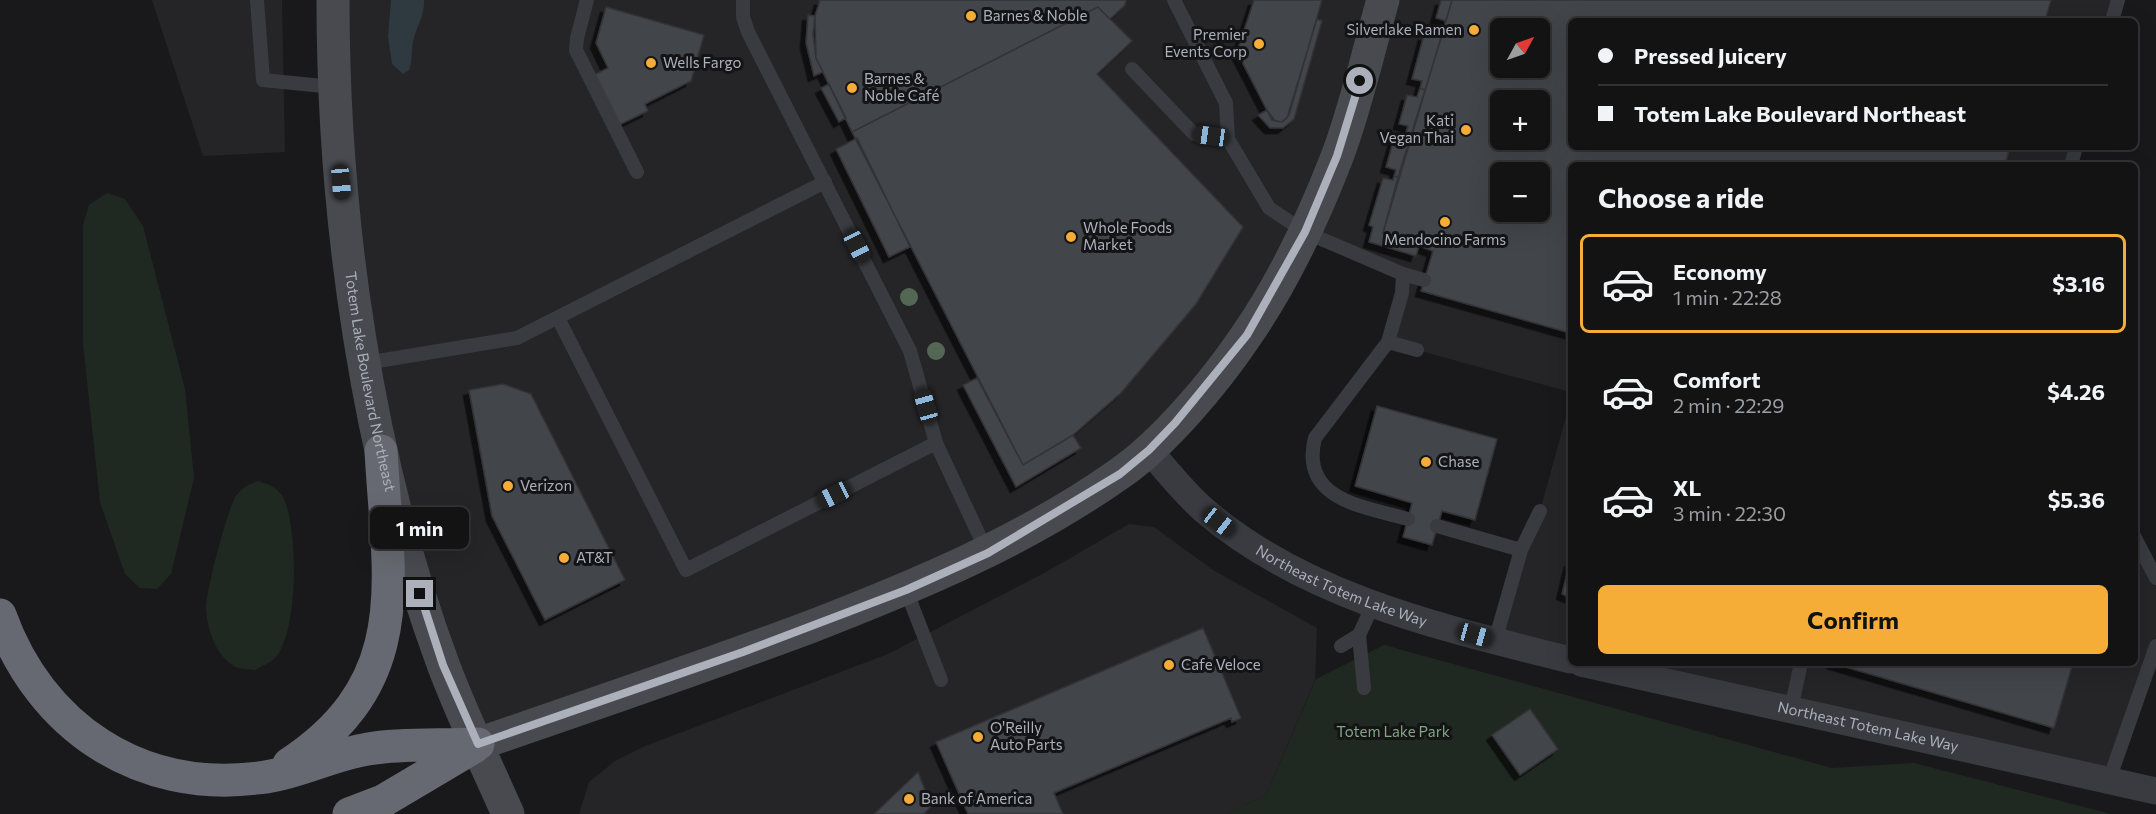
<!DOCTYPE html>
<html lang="en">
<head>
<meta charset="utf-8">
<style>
  body { margin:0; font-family:Commissioner,sans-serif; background:#202022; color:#f1f3f6; height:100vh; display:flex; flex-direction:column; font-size:22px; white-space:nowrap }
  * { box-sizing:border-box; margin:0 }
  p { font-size:20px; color:#9d9ea0 }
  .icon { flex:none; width:33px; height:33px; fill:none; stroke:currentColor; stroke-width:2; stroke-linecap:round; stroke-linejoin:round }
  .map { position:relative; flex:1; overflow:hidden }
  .drawer { position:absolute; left:1568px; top:162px; width:570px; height:504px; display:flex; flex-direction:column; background:#131314; border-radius:9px; box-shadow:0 6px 24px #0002,0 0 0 2px #323234 }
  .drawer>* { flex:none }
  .hud { position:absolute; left:1568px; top:18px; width:570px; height:132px; border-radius:9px; box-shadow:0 6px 24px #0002,0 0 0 2px #323234; display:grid; align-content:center; height:132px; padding:0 30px; background:#131314 }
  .needle { width:39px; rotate:50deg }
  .fabs { position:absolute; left:1490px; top:18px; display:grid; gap:12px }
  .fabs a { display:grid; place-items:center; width:60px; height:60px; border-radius:9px; background:#131314; box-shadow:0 6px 24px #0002,0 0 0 2px #323234; font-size:30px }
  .end { position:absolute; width:27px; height:27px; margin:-14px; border:8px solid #abb0bb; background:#111; box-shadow:0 0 0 3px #111 }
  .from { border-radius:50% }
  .bubble { position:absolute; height:42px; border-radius:9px; background:#131314; box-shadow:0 6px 24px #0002,0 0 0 2px #323234; font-size:20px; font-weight:700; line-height:42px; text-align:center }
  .car { position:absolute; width:18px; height:36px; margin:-18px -9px; border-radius:8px; box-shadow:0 0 4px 2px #0007; background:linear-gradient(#222 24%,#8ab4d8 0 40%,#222 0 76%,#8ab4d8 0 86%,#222 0) }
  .hud b { display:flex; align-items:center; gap:21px; height:57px; font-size:22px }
  .hud b+b { border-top:2px solid #323234 }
  .hud i { width:15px; height:15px; background:#f1f3f6 }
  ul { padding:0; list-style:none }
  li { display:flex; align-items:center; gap:18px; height:99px; margin:0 12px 9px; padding:0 18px; border:3px solid transparent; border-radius:9px }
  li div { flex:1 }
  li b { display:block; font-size:22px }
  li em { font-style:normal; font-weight:700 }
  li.active { border-color:#f5ad37 }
  li>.icon { width:54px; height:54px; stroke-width:1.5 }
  h2 { padding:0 30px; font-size:27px; line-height:72px }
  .primary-button { display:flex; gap:12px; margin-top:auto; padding:12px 30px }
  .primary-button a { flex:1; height:69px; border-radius:9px; background:#f5ad37; color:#111; font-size:24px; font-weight:700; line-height:69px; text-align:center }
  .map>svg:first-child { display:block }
  .built { fill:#252528; fill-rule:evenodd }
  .green { fill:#202921 }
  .water { fill:#2e3940 }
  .building { fill:#434448; stroke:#333337; stroke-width:1.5; fill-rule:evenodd; filter:url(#shadow) }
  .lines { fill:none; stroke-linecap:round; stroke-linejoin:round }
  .lane { stroke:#3a3b40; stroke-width:14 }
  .street { stroke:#3a3b40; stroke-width:27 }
  .secondary { stroke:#484a50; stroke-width:33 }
  .highway { stroke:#666971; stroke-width:33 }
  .tree { fill:#536754 }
  .route { stroke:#abb0bb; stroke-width:8 }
  .poi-dot { fill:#f5ad37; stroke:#141416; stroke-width:2 }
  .labels { text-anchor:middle; stroke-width:6; stroke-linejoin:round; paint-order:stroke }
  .poi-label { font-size:15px; fill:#abb0bb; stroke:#141416; text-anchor:start }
  .street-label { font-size:15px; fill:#abb0bb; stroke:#141416 }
  .park-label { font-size:15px; fill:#82a683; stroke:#141416 }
</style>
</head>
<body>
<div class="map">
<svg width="2156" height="814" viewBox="0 0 2156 814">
  <defs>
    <filter id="shadow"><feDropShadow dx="-5.5" dy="5.5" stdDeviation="0" flood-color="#0009"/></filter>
  </defs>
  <rect width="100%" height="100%" fill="#19191b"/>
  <path class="built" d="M152,0H282L285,152L203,156Z
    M333,0H2118L2112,21H1570V147H2076L2071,165H1570V392L1388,342L1403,274L1305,232L1224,366L1049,519L478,744L398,520ZM1500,28H1539V68H1500ZM1500,100H1539V140H1500ZM1500,172H1539V212H1500Z
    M1570,402V660L1495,641L1540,511Z
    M1129,524L1154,527L1213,570L1317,628L1315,680L1266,795L1225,814H579L589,782L615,761L645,746L888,654L1046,572Z
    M2135,536L2156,578V646L2109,780L1581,663H2134Z"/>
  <path class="green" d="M107,193L125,199L143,226L185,389L194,478L171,574L157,589L140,588L125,574L100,502L83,343V225L89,205Z
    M258,481C268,484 279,488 284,499C298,531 299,631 275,658C270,663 261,666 255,670C248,669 237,669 232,665C215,653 207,628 206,608C206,591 227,510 236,496C242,488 248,484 258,481Z
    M1384,645L1832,768L1914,763L2111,814H1225L1266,795L1316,679Z"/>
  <path class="water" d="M391,0H424C425,15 416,27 413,42C411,51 413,60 409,70L403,74L392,64L388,37Z"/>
  <path class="building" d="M820,0H1126L1125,5L1110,19L1098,7L852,132L816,58L813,34L815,16Z
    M1254,0H1322L1289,115L1282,122L1272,120L1237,52Z
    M1441,0H1452L1446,21L1436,18Z
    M1452,0H2051L2045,21H1570V147H2010L2005,165H1570V333L1421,291L1433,251L1383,233ZM1500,28H1539V68H1500ZM1500,100H1539V140H1500ZM1500,172H1539V212H1500Z
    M606,7L704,35L691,81L645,104L648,111L617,126L592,76L608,68L596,43Z
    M1098,7L1132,41L1097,74L1243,227L1196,304L1121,393L1073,435L1023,465L852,132Z
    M808,15L815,16L816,58L823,72L814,76L806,43Z
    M1317,19L1322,21L1294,119L1283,128H1270L1258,115L1267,110L1275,121L1282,122L1287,118Z
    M1444,29L1425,90L1420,88L1422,81L1412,79L1424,35L1433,37L1435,33Z
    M829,84L846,118L839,122L821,88Z
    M1420,88L1425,90L1398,177L1394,176L1396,170L1386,167L1395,135L1405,136L1408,126L1399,124L1407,95L1417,97Z
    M857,138L910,247L889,257L836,149Z
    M1394,176L1398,177L1383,233L1419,246L1416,256L1369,242L1373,227L1369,225L1383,178L1393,180Z
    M977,378L1023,465L1073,435L1081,448L1016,487L963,385Z
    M503,384L531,394L625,580L545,620L492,516L469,390Z
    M1377,406L1497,439L1475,520L1442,511L1432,545L1403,537L1412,503L1355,486Z
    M1570,561V597L1562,594Z
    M1203,628L1241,718L1232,722L1231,718L1054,793L1063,814H968L936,742Z
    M1832,663H2073L2054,728Z
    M1530,709L1558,749L1520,775L1492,735Z
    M918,772L931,806L924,814H874Z"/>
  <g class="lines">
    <path class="lane" d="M257,0L263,80L333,87
      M587,0L577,38L576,50L637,172
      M743,0V17L748,32L910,351L936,443L987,552
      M1174,0L1226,103L1228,139L1269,208L1305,232L1403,274L1402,293L1388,342L1315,438C1299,500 1365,507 1408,519
      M2112,21L2118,0
      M1132,69L1194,134L1228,139
      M2071,165L2076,147
      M1403,274L1424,280
      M558,318L686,570L936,443
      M1388,342L1417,350
      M366,363L517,338L825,182
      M1437,526L1521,550
      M2134,536L2156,578
      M906,590L941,680
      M1359,635L1364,688
      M1495,641L1521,550L1540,511
      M1341,646L1359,635L1373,605
      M1791,709L1801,663
      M2109,780L2156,646"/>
    <g class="street">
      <path id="s1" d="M1149,450C1167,471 1184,493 1205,511C1307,598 1444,628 1570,660"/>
      <path id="s2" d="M1581,663L2156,791"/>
    </g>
    <g class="secondary">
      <path id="s3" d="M333,0C333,218 367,459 443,664C462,715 486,764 508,814"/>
      <path d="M478,744C589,706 700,668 810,627C918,585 1024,541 1119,474C1164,443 1215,382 1246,336C1284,281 1313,219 1337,157C1356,107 1368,52 1383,0"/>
    </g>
    <path class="highway" d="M0,615C40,727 139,793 258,778C296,774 331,755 368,749C403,743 442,746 478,744
      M289,764C415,681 388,580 381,451
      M349,814L383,801L474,747"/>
  </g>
  <g class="tree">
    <circle cx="909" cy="297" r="9"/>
    <circle cx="936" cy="351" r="9"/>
  </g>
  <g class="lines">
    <path class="route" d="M420,594L443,665L478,744L743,652L906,590L988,553L1120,474L1149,450L1175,423L1247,335L1305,232L1337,156L1360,81"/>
  </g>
  <g class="poi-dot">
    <circle cx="971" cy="16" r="6"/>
    <circle cx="1474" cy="30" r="6"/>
    <circle cx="1259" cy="44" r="6"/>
    <circle cx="651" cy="63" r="6"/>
    <circle cx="852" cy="88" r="6"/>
    <circle cx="1466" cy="130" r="6"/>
    <circle cx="1445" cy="222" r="6"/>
    <circle cx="1071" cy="237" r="6"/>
    <circle cx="1426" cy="462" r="6"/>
    <circle cx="508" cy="486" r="6"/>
    <circle cx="564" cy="558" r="6"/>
    <circle cx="1169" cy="665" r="6"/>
    <circle cx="978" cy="737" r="6"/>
    <circle cx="909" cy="799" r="6"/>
  </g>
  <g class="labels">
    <g class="poi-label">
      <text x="983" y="21">Barnes &amp; Noble</text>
      <text x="1462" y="35" text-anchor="end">Silverlake Ramen</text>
      <text x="1247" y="40" text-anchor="end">Premier<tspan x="1247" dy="17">Events Corp</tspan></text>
      <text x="663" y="68">Wells Fargo</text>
      <text x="864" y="84">Barnes &amp;<tspan x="864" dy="17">Noble Café</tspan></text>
      <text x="1454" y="126" text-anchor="end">Kati<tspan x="1454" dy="17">Vegan Thai</tspan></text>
      <text x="1083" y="233">Whole Foods<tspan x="1083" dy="17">Market</tspan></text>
      <text x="1445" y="245" text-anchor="middle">Mendocino Farms</text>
      <text x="1438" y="467">Chase</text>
      <text x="520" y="491">Verizon</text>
      <text x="576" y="563">AT&amp;T</text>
      <text x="1181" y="670">Cafe Veloce</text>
      <text x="990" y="733">O'Reilly<tspan x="990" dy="17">Auto Parts</tspan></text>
      <text x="921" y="804">Bank of America</text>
    </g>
    <g class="street-label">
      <text dy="5" stroke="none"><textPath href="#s3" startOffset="384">Totem Lake Boulevard Northeast</textPath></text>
      <text dy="5" stroke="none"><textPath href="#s1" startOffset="240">Northeast Totem Lake Way</textPath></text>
      <text dy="5" stroke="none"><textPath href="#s2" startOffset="294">Northeast Totem Lake Way</textPath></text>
    </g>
    <g class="park-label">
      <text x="1393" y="737">Totem Lake Park</text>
    </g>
  </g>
</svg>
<div class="fabs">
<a><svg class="needle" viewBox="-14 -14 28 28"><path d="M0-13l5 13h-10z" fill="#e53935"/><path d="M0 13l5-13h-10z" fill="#9d9ea0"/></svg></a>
<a>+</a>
<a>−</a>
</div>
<i class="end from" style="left:1360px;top:81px"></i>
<i class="end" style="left:420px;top:594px"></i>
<div class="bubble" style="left:370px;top:507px;width:99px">1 min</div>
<i class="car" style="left:1211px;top:136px;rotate:278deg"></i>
<i class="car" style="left:341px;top:182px;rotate:175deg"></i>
<i class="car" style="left:857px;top:246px;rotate:153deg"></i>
<i class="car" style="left:926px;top:406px;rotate:344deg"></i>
<i class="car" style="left:834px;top:495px;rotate:243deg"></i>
<i class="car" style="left:1219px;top:522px;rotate:128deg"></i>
<i class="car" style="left:1475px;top:635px;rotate:106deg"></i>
<div class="hud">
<b><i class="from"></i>Pressed Juicery</b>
<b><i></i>Totem Lake Boulevard Northeast</b>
</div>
<section class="drawer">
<h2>Choose a ride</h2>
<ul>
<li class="active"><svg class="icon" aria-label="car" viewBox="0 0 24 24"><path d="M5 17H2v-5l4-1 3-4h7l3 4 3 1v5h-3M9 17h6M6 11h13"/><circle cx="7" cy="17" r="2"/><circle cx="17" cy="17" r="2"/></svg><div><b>Economy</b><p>1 min · 22:28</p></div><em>$3.16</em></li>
<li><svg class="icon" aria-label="car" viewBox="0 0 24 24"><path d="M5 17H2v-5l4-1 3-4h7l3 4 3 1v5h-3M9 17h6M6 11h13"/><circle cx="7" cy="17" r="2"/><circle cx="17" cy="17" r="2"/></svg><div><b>Comfort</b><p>2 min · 22:29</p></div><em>$4.26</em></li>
<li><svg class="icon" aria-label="car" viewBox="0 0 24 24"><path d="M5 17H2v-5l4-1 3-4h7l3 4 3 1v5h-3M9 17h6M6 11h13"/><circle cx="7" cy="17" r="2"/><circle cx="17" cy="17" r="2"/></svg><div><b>XL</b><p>3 min · 22:30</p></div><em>$5.36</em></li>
</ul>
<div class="primary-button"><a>Confirm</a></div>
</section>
</div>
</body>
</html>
